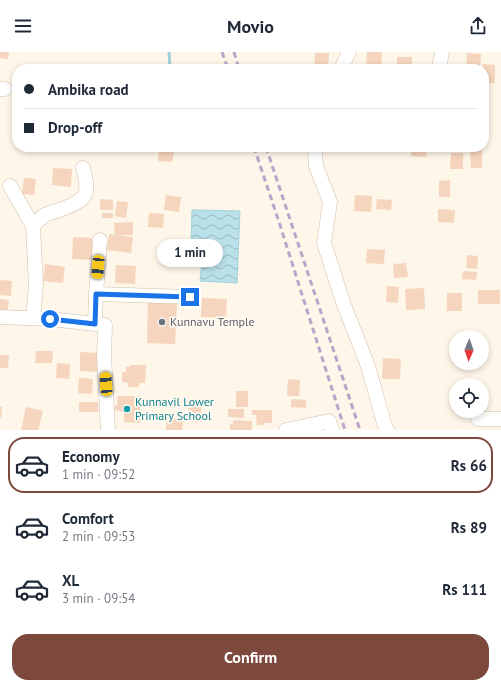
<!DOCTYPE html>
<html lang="en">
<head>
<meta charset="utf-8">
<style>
  body { margin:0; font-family:"PT Sans",sans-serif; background:#f2f2f3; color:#1f2937; height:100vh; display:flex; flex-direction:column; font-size:15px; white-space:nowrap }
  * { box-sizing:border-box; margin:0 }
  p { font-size:13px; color:#747a83 }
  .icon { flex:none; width:22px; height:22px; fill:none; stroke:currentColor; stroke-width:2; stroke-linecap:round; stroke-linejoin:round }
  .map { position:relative; height:378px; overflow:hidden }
  .sheet { display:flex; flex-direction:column; background:#fff; flex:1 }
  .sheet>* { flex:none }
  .top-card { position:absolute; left:12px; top:12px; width:477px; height:88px; border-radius:16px; box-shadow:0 2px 6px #0003; display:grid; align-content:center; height:88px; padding:0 12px; background:#fff }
  .needle { width:26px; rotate:182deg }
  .buttons { position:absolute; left:449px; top:278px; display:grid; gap:8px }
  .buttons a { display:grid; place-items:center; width:40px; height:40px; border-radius:50%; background:#fff; box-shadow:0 2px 6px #0003; font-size:20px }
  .end { position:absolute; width:18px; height:18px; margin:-9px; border:5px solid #1a73e8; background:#fff; box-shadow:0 0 0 2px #fff }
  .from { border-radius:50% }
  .bubble { position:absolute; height:28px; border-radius:14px; background:#fff; box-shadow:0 2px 6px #0003; font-size:13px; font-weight:700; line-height:28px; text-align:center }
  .car { position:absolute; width:12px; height:24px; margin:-12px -6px; border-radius:5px; box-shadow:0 0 3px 1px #0007; background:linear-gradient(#f5c518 24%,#345 0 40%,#f5c518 0 76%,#345 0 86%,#f5c518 0) }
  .top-card b { display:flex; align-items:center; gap:14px; height:38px; font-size:15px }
  .top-card b+b { border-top:1px solid #e0e1e3 }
  .top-card i { width:10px; height:10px; background:#1f2937 }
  ul { padding:7px 0 0; list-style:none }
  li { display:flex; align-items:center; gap:12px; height:56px; margin:0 8px 6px; padding:0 4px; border:2px solid transparent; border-radius:16px }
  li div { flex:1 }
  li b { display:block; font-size:15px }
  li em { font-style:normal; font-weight:700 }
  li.on { border-color:#7d493d }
  li>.icon { width:36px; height:36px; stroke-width:1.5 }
  .action { display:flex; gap:8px; margin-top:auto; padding:8px 12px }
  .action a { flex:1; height:46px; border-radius:16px; background:#7d493d; color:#fff; font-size:16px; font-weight:700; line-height:46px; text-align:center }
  header { display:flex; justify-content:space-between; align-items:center; height:52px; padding:0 12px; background:#fff; font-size:18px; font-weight:700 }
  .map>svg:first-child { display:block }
  .water { fill:url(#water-waves); stroke:#9fd1dc }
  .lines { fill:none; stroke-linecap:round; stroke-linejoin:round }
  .stream { stroke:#9fd1dc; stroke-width:3 }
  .building { fill:#f5d5bd }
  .minor-casing { stroke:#d2beac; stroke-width:15 }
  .minor { stroke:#fff; stroke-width:14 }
  .rail { stroke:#b9a4ca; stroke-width:3; stroke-dasharray:6 4; stroke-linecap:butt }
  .route { stroke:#1a73e8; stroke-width:5 }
  .worship-dot { fill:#6b7280; stroke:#fff9f0; stroke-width:1.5 }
  .culture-dot { fill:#0f9aa8; stroke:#fff9f0; stroke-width:1.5 }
  .labels { text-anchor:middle; stroke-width:3.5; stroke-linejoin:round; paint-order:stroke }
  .worship-label { font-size:12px; fill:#5b616d; stroke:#fff9f0; text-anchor:start }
  .culture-label { font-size:12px; fill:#0d838f; stroke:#fff9f0; text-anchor:start }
</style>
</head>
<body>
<header><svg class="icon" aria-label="menu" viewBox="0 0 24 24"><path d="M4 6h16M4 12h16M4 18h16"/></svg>Movio<svg class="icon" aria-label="share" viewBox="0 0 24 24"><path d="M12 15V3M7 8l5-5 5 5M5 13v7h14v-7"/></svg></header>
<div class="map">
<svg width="501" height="378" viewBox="0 0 501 378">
  <defs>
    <pattern id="water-waves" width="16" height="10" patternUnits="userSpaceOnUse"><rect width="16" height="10" fill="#bae1ea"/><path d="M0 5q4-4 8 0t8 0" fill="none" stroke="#9cbac0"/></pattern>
  </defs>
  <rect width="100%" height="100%" fill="#fef6e8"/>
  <path class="water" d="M192,158L240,159L237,231L200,229L203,198L191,197Z"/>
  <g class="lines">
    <path class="stream" d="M169,0L170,17
      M158,96L159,95"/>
  </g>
  <path class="building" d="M0,0H9L8,7L0,6Z
    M367,0H382L381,17H366Z
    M315,1H329L328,17H314Z
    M467,1L481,2L480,17H466Z
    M397,5H412V17H397Z
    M483,12L495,13V31H484Z
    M129,95H147L146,97L129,96Z
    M412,95L427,96L426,105L411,104Z
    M159,97L174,99L172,110L158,109Z
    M470,98H482V116H471Z
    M451,101H463V117H450Z
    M53,116L72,117L71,135L52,133Z
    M24,126L36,127L34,143L22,142Z
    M450,128V145H439V129Z
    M166,143L181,145L179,160L164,158Z
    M355,143L372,144L371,160L354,159Z
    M100,147L113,148V158H100Z
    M377,147L392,148L391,158L376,157Z
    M117,149L128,150L126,166L115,164Z
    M438,157L455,158L454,171L438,170Z
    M102,161H113V166H102Z
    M149,161L164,162L163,176L148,175Z
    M133,170V183H115L133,185L131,201L107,198L109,182L115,183L114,171Z
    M73,185L92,186V208L72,207Z
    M167,187H181L180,204L167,203Z
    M367,197L385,198L384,212L366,211Z
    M467,203L478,204L477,217L466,216Z
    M164,205L176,206V215L163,214Z
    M406,211L408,225L394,226L393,212Z
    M45,212L65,215L63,231L43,229Z
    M116,213L136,214L135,232L115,231Z
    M463,219L477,220L476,228L462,227Z
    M0,228L12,229L11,244L0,243Z
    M387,234L399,235L398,251L386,250Z
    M424,236L425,257L406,258L405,237Z
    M478,238H500V252H478Z
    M447,241H462V259H447Z
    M202,246L227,247L226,266L201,265Z
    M0,247L9,248L7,263L0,262Z
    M148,248L177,249L175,292L147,291Z
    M36,299H53L52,311H35Z
    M80,300L98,301L97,320L80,319Z
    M0,303H9L8,316H0Z
    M383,306L401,307L400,327H382Z
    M57,311L70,312L69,327L56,326Z
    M130,313H146L145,331H139V335H128V331L122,330V320H126V315H130Z
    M79,326L93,327L92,342L78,341Z
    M288,327L300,328L299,344H287Z
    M236,339H248V355H236Z
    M118,344H140V371L124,370V360L115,358L114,356L117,352Z
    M291,347L306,348V356L291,355Z
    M79,350H98V360H79Z
    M0,355H2L1,366H0Z
    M26,355L43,359L38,378H21Z
    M188,355H201L202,370H189Z
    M228,357H244V366L228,365Z
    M252,358H272V371H264V373H257L256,363H252Z
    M167,366L183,367L182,378H166Z
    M233,368L252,369V378H230V372H233Z"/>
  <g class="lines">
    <g class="minor-casing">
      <path id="minor" d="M341,17L349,0
        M439,17L442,0
        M0,37H5
        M315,95L316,114L330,150L324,191L344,253L368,314L384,371L387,378
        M10,134L33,174L36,234L33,266
        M33,174C37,170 42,164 47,162C52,160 57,159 62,157C88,147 90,143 83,116
        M96,242L100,188
        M0,265L50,267L105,273L104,303L108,378
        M95,272L96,242L190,245
        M478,367H501
        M286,378L329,369L332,378"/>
    </g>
    <use href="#minor" class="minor"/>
    <path class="rail" d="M222,0L228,17
      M234,0L239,17
      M254,95L279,170L345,378
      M266,95L360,378"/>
  </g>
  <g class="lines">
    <path class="route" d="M50,267L95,272L96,242L190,245"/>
  </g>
  <circle class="worship-dot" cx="162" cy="270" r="4"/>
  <circle class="culture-dot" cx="127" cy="357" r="4"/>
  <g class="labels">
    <g class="worship-label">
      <text x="170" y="274">Kunnavu Temple</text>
    </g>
    <g class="culture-label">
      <text x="135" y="354">Kunnavil Lower<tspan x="135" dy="14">Primary School</tspan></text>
    </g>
  </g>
</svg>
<div class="buttons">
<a><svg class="needle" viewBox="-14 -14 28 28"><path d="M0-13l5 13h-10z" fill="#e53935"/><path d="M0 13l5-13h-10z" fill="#747a83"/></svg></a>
<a><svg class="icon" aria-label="locate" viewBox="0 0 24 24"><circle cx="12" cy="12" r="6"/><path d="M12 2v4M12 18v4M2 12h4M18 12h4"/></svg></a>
</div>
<i class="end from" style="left:50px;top:267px"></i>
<i class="end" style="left:190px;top:245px"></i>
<div class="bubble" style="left:157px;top:187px;width:66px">1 min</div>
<i class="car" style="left:98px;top:215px;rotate:185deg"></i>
<i class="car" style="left:106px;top:332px;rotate:356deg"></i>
<div class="top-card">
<b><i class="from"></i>Ambika road</b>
<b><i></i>Drop-off</b>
</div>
</div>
<section class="sheet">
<ul>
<li class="on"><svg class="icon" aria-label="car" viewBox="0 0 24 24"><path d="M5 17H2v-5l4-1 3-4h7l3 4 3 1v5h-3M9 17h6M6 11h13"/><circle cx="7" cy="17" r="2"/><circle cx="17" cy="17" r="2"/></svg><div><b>Economy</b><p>1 min · 09:52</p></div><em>Rs 66</em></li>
<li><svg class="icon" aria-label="car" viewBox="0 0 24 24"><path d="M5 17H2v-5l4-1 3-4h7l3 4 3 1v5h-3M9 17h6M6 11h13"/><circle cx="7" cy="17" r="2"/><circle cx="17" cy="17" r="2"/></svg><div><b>Comfort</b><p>2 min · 09:53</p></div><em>Rs 89</em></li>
<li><svg class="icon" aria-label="car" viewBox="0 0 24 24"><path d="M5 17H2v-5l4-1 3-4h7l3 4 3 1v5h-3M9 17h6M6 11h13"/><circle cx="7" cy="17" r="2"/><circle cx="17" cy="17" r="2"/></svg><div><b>XL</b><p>3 min · 09:54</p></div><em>Rs 111</em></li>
</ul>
<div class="action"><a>Confirm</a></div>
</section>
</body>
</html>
